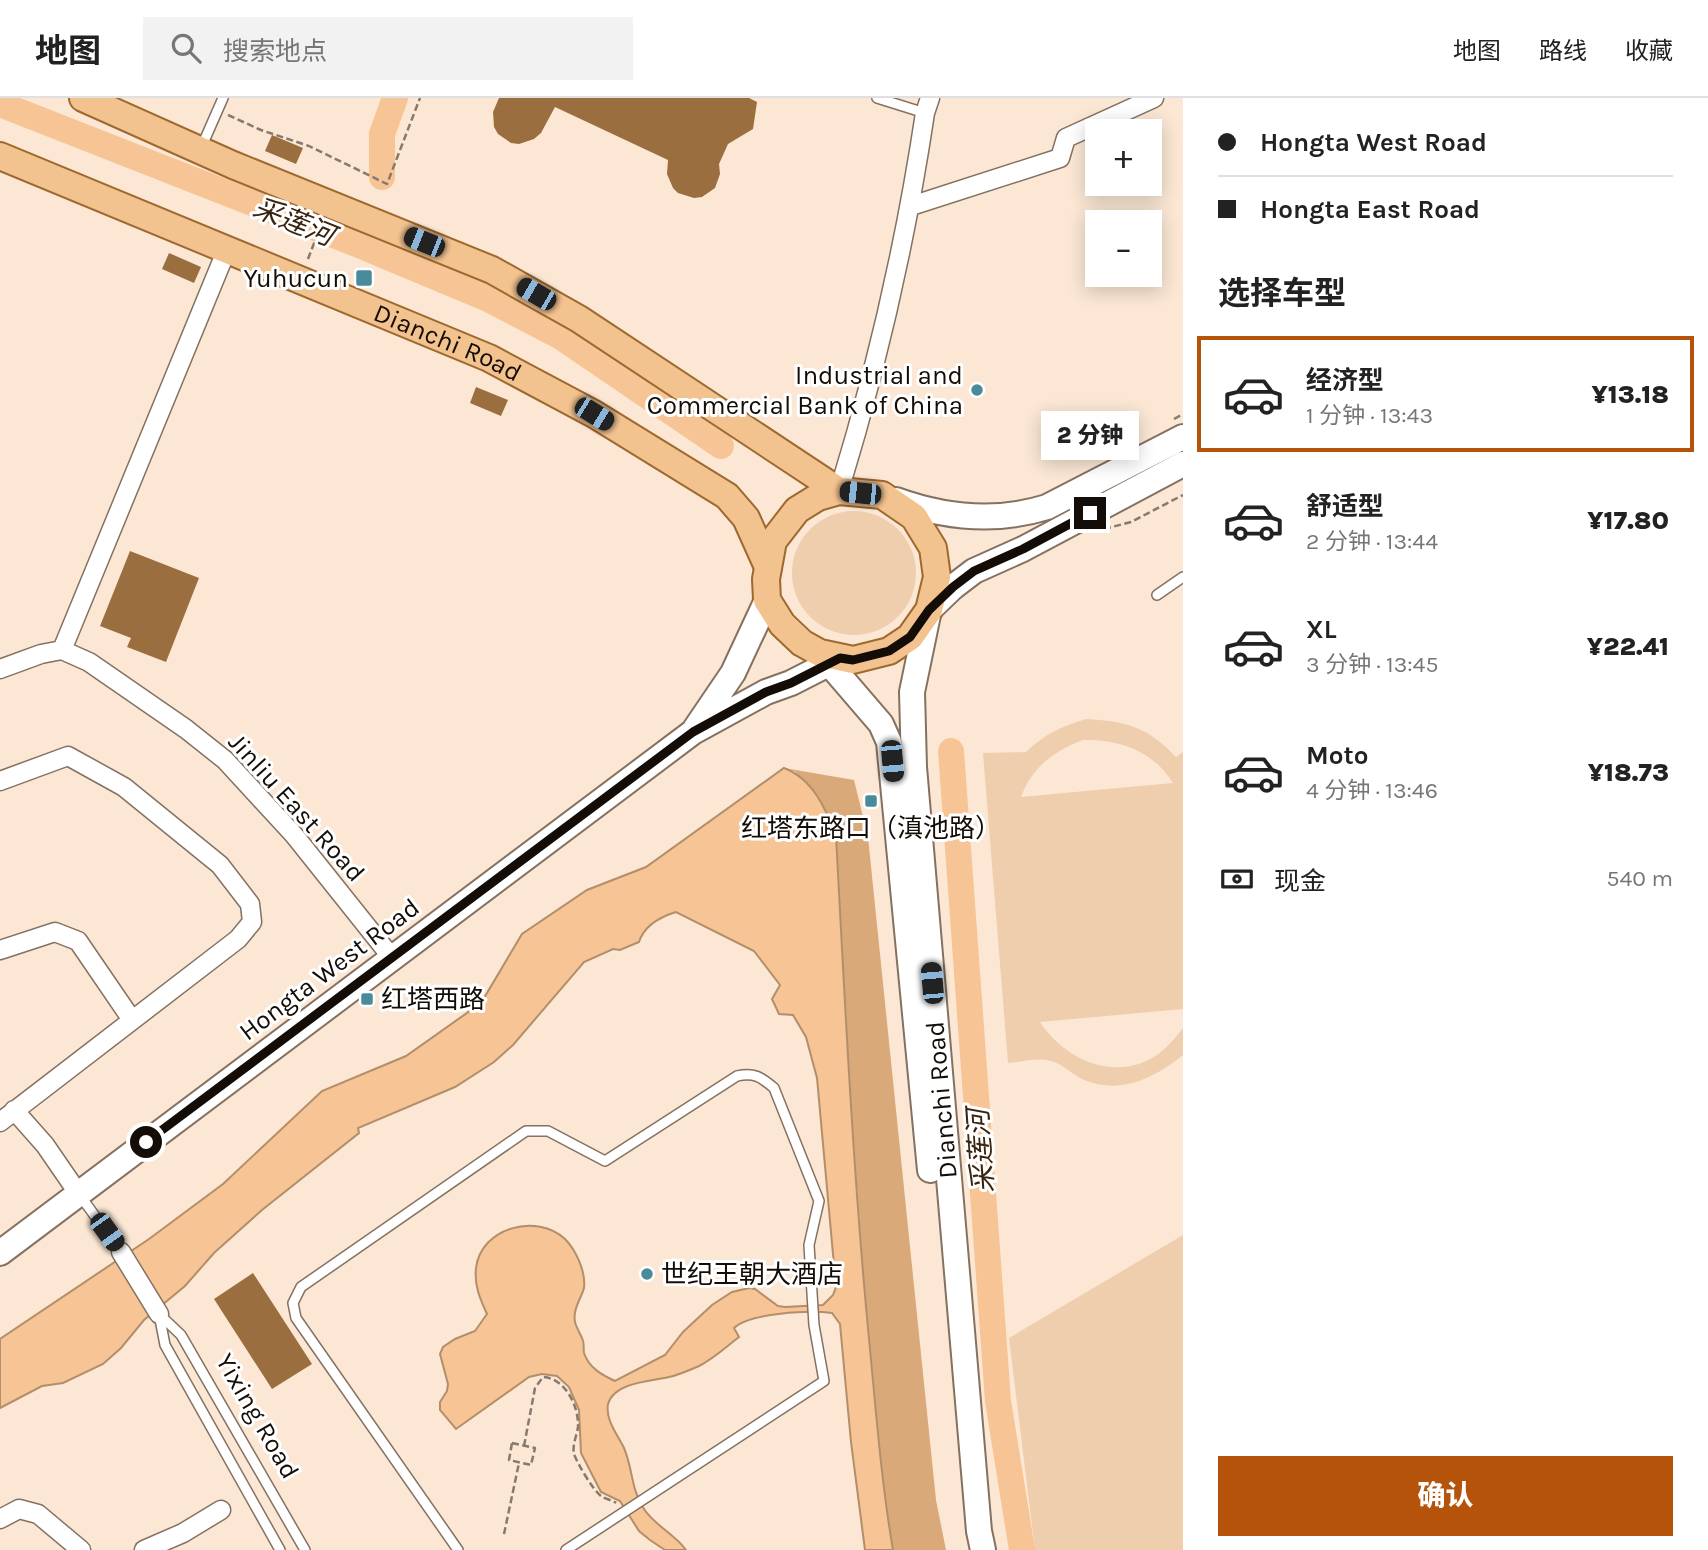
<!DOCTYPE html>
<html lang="zh">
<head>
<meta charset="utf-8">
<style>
  body { margin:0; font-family:Karla,"Noto Sans SC",sans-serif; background:#f2f2f2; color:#222; height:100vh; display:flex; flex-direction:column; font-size:26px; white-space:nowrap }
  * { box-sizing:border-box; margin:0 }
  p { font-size:23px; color:#767676 }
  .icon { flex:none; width:38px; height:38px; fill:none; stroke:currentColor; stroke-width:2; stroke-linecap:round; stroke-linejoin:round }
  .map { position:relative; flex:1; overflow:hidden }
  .side { display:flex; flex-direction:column; background:#fff; width:525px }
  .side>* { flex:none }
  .top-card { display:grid; align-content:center; height:154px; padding:0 35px; background:#fff }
  .tools { position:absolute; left:1085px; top:21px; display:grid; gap:14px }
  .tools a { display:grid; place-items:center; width:77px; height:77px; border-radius:0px; background:#fff; box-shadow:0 4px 18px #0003; font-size:35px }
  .end { position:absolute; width:32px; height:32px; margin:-16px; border:9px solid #140d07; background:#fff; box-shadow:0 0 0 4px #fff }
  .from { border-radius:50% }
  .bubble { position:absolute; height:49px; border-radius:0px; background:#fff; box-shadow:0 4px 18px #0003; font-size:23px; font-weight:800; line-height:49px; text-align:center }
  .car { position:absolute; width:21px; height:42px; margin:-21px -10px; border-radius:9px; box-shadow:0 0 5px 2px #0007; background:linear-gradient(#222 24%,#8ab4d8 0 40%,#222 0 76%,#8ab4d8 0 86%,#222 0) }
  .top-card b { display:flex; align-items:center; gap:24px; height:66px; font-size:26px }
  .top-card b+b { border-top:2px solid #e0e0e0 }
  .top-card i { width:18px; height:18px; background:#222 }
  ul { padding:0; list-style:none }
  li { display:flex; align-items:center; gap:21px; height:116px; margin:0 14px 10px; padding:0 21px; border:4px solid transparent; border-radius:0px }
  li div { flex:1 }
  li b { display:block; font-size:26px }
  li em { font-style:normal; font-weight:800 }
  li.on { border-color:#b45309 }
  li>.icon { width:63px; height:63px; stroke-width:1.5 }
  h2 { padding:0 35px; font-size:32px; line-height:84px }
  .pay { display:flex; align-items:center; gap:18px; height:77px; padding:0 35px; font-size:26px }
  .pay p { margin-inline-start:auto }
  .action { display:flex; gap:14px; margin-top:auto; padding:14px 35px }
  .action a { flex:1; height:80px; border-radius:0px; background:#b45309; color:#fff; font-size:28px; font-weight:800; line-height:80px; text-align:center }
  header { display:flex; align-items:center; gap:42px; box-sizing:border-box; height:98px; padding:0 35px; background:#fff; border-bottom:2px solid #e0e0e0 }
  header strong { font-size:33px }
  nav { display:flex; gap:38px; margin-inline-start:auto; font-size:24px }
  .search { width:490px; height:63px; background:#f2f2f2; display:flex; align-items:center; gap:18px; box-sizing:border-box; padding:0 24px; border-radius:0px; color:#767676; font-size:26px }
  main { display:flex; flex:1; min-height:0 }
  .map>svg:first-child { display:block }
  .green { fill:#efceae; fill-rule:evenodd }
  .forest { fill:#daa97a }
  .water { fill:#f7c595; stroke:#b38e6a; stroke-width:2 }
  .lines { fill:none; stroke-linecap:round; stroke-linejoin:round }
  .river { stroke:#f7c595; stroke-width:26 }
  .building { fill:#9b6e40 }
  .lane-casing { stroke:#847161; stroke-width:12 }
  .street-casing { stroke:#847161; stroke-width:21 }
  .secondary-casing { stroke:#847161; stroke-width:28 }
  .primary-casing { stroke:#9e692f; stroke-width:30 }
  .path { stroke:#87796d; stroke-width:2.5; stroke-dasharray:7 3.5; stroke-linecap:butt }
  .lane { stroke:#fff; stroke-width:9 }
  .street { stroke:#fff; stroke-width:18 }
  .secondary { stroke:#fff; stroke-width:24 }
  .primary { stroke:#f2c28f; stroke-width:26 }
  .path-bridge { stroke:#87796d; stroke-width:2.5; stroke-dasharray:7 3.5; stroke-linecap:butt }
  .route { stroke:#140d07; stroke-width:9 }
  .poi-dot { fill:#488b9a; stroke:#fff; stroke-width:2.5 }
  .labels { text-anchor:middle; stroke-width:6; stroke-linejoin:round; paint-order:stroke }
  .poi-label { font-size:26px; fill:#140d07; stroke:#fff; text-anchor:end }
  .street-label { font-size:26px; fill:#140d07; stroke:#fff }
  .water-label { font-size:28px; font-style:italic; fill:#39240f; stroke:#fff }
</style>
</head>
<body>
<header>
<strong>地图</strong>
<div class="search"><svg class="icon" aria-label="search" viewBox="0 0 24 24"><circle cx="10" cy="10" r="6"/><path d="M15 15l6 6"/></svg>搜索地点</div>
<nav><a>地图</a><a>路线</a><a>收藏</a></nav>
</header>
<main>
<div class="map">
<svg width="1183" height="1452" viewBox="0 0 1183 1452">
  <rect width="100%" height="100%" fill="#fbe7d4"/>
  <path class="green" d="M792 475a62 62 0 1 1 124 0a62 62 0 1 1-124 0Z
    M1086,621C1126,623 1148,629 1176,659L1183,654V911L1040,924C1066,964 1120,986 1161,954C1169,947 1177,938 1183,930V957C1154,980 1121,997 1084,982C1072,977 1063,966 1051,963C1040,959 1020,964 1008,965L983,655L1026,654C1045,636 1060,629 1086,621ZM1083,642C1120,641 1153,653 1173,685L1021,699C1032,669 1054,653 1083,642Z
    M1183,1137V1452H1035L1009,1240Z"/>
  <path class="forest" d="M784,670L854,682L868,739L936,1402L946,1452H893L885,1406L864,1184L848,966L796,674Z"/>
  <path class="water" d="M784,670C813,681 826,711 836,738C845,906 853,1074 869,1241C876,1312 881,1382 893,1452H865L851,1344L840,1226L832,1215C810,1212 749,1215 734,1230L739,1239C726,1249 713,1261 699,1268C690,1272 679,1277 669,1279C652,1283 614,1284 608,1306C605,1322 618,1337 624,1350C633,1371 631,1392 644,1411C655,1428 675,1436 686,1452H665L650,1442L639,1433L620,1403L601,1394L581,1355L579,1312L569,1289L557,1278L542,1276L529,1279L456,1331L440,1312V1304L447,1293L448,1286L440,1256L443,1249L455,1241L475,1233L487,1216C480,1201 474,1187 476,1170C481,1129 537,1115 565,1141C576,1152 586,1174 584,1190C582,1198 576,1206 575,1215C573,1225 578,1231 582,1240C585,1245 583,1250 584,1255C589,1270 602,1277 615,1283L665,1257L683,1234L712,1207L732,1194L749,1190L755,1191L778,1208L785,1209L823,1207L833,1197L836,1189L817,980L806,939L793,917L779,916L772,901L780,887L754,853L676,814C660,819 644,828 639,844L620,852L613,851L584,864L513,947L494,964L455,989L358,1030L359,1035L262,1112L214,1155L185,1188L144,1222L121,1250L103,1266L63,1285L42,1288L0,1310V1241L149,1141L223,1086L322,993L406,958L481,905L522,836L587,792L646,769Z"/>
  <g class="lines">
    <path class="river" d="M0,6L359,147L488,201L561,239L721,348
      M382,79V36L395,0
      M951,653L998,1303L1022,1452"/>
  </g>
  <path class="building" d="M499,0H749L757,4L753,31L728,46L719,66L720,76L715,90L702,99L694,100L678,95L673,90L667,76L668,62L555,9L541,35L534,41L519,46L511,45L498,36L494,29L493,14Z
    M272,37L303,50L296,66L265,53Z
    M169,155L201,169L194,185L162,171Z
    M476,289L508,302L501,318L470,305Z
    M130,453L199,480L166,564L127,549L131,540L100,528Z
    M253,1175L312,1266L272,1291L214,1201Z"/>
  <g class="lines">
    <g class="lane-casing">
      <path id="lane" d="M877,0L925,15
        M201,50L223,0
        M1157,497L1183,479
        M79,1096L121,1154
        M280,1452L165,1247L159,1216L181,1237L305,1452
        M458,1452L296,1220L293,1205L301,1189L526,1033H548L605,1063L737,978C754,974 761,979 774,990L819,1103L809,1147L814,1227L824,1283L566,1452"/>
    </g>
    <g class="street-casing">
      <path id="street" d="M911,108L1060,60L1066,40L1154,0
        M839,393C877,269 906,142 925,15L930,0
        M62,552L227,151
        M0,571L41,556L62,552L89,564L186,631L225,662L294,737L393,861
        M0,683L68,658L124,689L220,767L250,806L252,824L238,841L0,1024
        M0,852L55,834L78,843L132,922
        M14,1012L45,1047L78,1095
        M121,1154L159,1216
        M0,1421L19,1411L38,1416L81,1452
        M144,1452L183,1435L221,1412"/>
    </g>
    <g class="secondary-casing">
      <path id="secondary" d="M896,402C946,420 996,425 1047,409L1183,339
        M820,555L881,626L889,644L930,1072
        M695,631L733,575L767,502
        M0,1155L693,634L766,594L791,585L840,560
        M983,1452L979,1433L914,669L912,594L929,512L953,489L974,473L1023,451L1183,366"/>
    </g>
    <g class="primary-casing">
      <g id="primary">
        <path d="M83,0L233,67L492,172L579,221L839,393"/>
        <path id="s1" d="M0,58L489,260L594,316L727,398L746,420L768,469"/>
        <path d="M839,393L882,397L914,419L933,450L937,479L929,512L910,539L889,553L853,562L820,555L802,545L782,526L767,502L766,481L773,443L797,412L818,399Z"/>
      </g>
    </g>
    <path class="path" d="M228,17L261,32L309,48L387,86L420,0
      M1174,321L1183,316
      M1104,431L1131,424L1183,397
      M512,1345L535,1350L531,1367L509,1362Z
      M524,1348L535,1290L543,1279C565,1280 579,1308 578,1329C577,1337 572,1347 574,1356C577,1365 593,1392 601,1398C605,1401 612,1402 616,1405
      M504,1436L519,1365"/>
    <use href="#lane" class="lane"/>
    <use href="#street" class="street"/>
    <use href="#secondary" class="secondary"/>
    <use href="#primary" class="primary"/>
    <path class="path-bridge" d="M308,161L324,119"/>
  </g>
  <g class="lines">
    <path class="route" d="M146,1044L693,634L766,594L791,585L840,560L853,562L889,553L910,539L929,512L953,489L974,473L1023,451L1090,415"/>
  </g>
  <g class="poi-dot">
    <rect x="355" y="171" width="18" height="18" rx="3.5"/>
    <circle cx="977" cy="292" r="7"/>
    <rect x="864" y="696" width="14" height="14" rx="3.5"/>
    <rect x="360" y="894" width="14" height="14" rx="3.5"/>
    <circle cx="647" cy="1176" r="7"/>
  </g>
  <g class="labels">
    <g class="poi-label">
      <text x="348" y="189">Yuhucun</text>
      <text x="963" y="286">Industrial and<tspan x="963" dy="30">Commercial Bank of China</tspan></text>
      <text x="871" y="739" text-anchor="middle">红塔东路口（滇池路）</text>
      <text x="381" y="910" text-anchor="start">红塔西路</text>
      <text x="661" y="1185" text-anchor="start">世纪王朝大酒店</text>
    </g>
    <g class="street-label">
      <text dy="9" stroke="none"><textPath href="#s1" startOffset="485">Dianchi Road</textPath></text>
      <text transform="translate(297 709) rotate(48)" y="9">Jinliu East Road</text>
      <text transform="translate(329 871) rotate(-37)" y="9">Hongta West Road</text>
      <text transform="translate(941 1002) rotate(-95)" y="9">Dianchi Road</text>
      <text transform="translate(258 1318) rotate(60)" y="9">Yixing Road</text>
    </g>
    <g class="water-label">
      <text transform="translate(294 123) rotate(22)" y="10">采莲河</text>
      <text transform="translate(980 1053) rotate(-94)" y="10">采莲河</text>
    </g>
  </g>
</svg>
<div class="tools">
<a>+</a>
<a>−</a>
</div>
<i class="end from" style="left:146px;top:1044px"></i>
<i class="end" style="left:1090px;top:415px"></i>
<div class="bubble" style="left:1041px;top:313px;width:98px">2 分钟</div>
<i class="car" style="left:424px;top:144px;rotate:292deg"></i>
<i class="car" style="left:536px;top:196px;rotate:300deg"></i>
<i class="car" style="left:594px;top:316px;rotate:122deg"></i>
<i class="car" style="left:860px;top:395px;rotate:276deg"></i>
<i class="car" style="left:892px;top:663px;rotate:175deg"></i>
<i class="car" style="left:932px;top:885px;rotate:355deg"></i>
<i class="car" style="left:107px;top:1134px;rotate:144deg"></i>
</div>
<section class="side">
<div class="top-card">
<b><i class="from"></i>Hongta West Road</b>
<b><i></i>Hongta East Road</b>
</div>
<h2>选择车型</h2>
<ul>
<li class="on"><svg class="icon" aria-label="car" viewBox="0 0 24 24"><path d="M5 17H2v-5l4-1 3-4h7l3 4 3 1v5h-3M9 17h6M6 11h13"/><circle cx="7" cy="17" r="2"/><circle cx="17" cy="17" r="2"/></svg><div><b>经济型</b><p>1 分钟 · 13:43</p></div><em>¥13.18</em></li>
<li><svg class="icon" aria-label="car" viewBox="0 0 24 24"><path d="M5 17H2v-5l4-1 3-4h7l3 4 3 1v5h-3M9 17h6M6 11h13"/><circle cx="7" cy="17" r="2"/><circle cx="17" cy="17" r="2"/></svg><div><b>舒适型</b><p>2 分钟 · 13:44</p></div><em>¥17.80</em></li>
<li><svg class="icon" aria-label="car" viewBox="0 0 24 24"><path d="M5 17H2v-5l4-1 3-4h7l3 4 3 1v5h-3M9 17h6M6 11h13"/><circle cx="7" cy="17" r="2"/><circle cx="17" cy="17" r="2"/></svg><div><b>XL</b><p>3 分钟 · 13:45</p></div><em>¥22.41</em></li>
<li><svg class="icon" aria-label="car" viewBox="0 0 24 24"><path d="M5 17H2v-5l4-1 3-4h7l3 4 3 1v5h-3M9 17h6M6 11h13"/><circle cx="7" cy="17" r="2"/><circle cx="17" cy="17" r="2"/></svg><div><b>Moto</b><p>4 分钟 · 13:46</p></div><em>¥18.73</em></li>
</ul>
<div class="pay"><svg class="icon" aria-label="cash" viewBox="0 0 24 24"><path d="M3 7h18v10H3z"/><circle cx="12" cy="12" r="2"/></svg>现金<p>540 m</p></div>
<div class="action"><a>确认</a></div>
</section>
</main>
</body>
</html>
